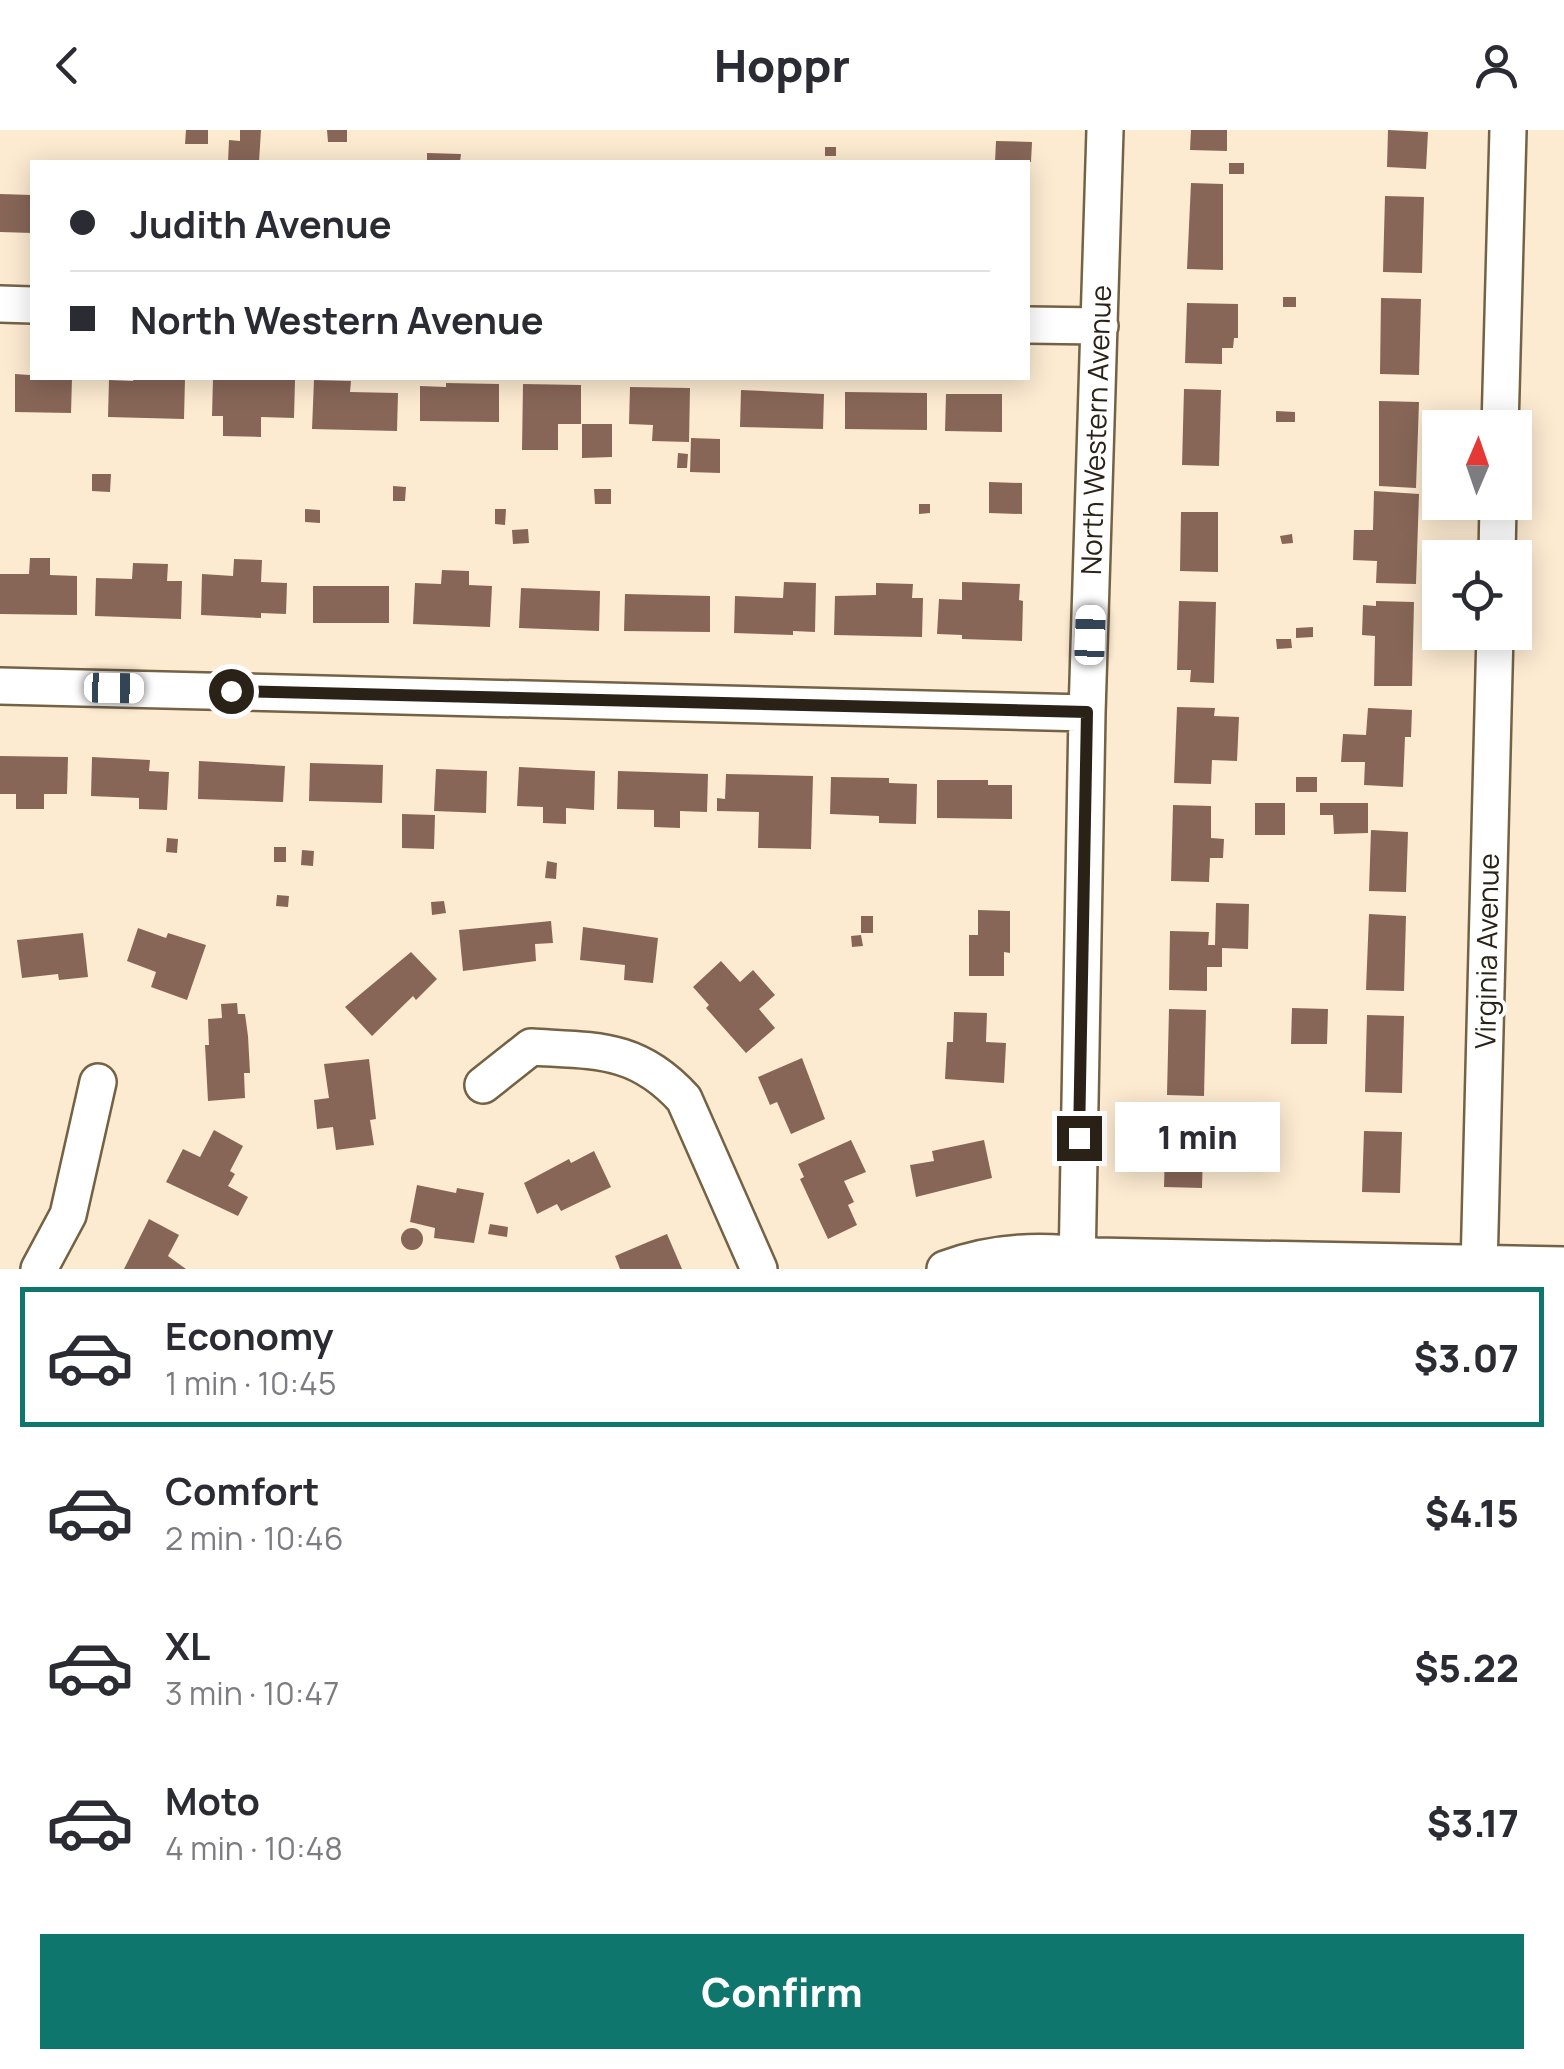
<!DOCTYPE html>
<html lang="en">
<head>
<meta charset="utf-8">
<style>
  body { margin:0; font-family:Manrope,sans-serif; background:#f7f7f7; color:#2b2b33; height:100vh; display:flex; flex-direction:column; font-size:38px; white-space:nowrap }
  * { box-sizing:border-box; margin:0 }
  p { font-size:32px; color:#7c7c81 }
  .icon { flex:none; width:55px; height:55px; fill:none; stroke:currentColor; stroke-width:2; stroke-linecap:round; stroke-linejoin:round }
  .map { position:relative; height:1139px; overflow:hidden }
  .sheet { display:flex; flex-direction:column; background:#fff; flex:1 }
  .sheet>* { flex:none }
  .top-card { position:absolute; left:30px; top:30px; width:1000px; height:220px; border-radius:0px; box-shadow:0 5px 25px #0003; display:grid; align-content:center; height:220px; padding:0 40px; background:#fff }
  .needle { width:65px; rotate:2deg }
  .buttons { position:absolute; left:1422px; top:280px; display:grid; gap:20px }
  .buttons a { display:grid; place-items:center; width:110px; height:110px; border-radius:0px; background:#fff; box-shadow:0 5px 25px #0003; font-size:50px }
  .end { position:absolute; width:45px; height:45px; margin:-22px; border:12px solid #2a2216; background:#fff; box-shadow:0 0 0 5px #fff }
  .from { border-radius:50% }
  .bubble { position:absolute; height:70px; border-radius:0px; background:#fff; box-shadow:0 5px 25px #0003; font-size:32px; font-weight:800; line-height:70px; text-align:center }
  .car { position:absolute; width:30px; height:60px; margin:-30px -15px; border-radius:12px; box-shadow:0 0 8px 2px #0007; background:linear-gradient(#fff 24%,#345 0 40%,#fff 0 76%,#345 0 86%,#fff 0) }
  .top-card b { display:flex; align-items:center; gap:35px; height:95px; font-size:38px }
  .top-card b+b { border-top:2px solid #e1e1e2 }
  .top-card i { width:25px; height:25px; background:#2b2b33 }
  ul { padding:18px 0 0; list-style:none }
  li { display:flex; align-items:center; gap:30px; height:140px; margin:0 20px 15px; padding:0 20px; border:5px solid transparent; border-radius:0px }
  li div { flex:1 }
  li b { display:block; font-size:38px }
  li em { font-style:normal; font-weight:800 }
  li.current { border-color:#0f766e }
  li>.icon { width:90px; height:90px; stroke-width:1.5 }
  .button { display:flex; gap:20px; margin-top:auto; padding:20px 40px }
  .button a { flex:1; height:115px; border-radius:0px; background:#0f766e; color:#fff; font-size:40px; font-weight:800; line-height:115px; text-align:center }
  header { display:flex; justify-content:space-between; align-items:center; height:130px; padding:0 40px; background:#fff; font-size:45px; font-weight:800 }
  .map>svg:first-child { display:block }
  .building { fill:#876657 }
  .lines { fill:none; stroke-linecap:round; stroke-linejoin:round }
  .minor-casing { stroke:#746245; stroke-width:40 }
  .minor { stroke:#fff; stroke-width:35 }
  .route { stroke:#2a2216; stroke-width:12 }
  .labels { text-anchor:middle; stroke-width:8; stroke-linejoin:round; paint-order:stroke }
  .street-label { font-size:28px; fill:#2a2216; stroke:#fff }
</style>
</head>
<body>
<header><svg class="icon" aria-label="back" viewBox="0 0 24 24"><path d="M15 5l-7 7 7 7"/></svg>Hoppr<svg class="icon" aria-label="person" viewBox="0 0 24 24"><circle cx="12" cy="8" r="4"/><path d="M4 21q1-7 8-7t8 7"/></svg></header>
<div class="map">
<svg width="1564" height="1139" viewBox="0 0 1564 1139">
  <rect width="100%" height="100%" fill="#fcebd1"/>
  <path class="building" d="M186,0H208V14H185Z
    M240,0H261L259,32H228L229,10L240,11Z
    M327,0H347V12H328Z
    M1191,0H1227V21L1190,20Z
    M1388,0L1428,2L1426,39L1387,37Z
    M996,11L1032,12L1031,32H995Z
    M825,17H836V26H825Z
    M427,23L461,24L460,32H427Z
    M1229,33H1244V44H1229Z
    M1191,53L1223,54V140L1187,139Z
    M0,64L32,65V103L0,102Z
    M1385,66L1424,67L1422,143L1383,142Z
    M1283,167H1296V177H1283Z
    M1381,168L1421,169L1419,245L1380,244Z
    M1187,173L1238,174V208H1234L1233,218H1222V234L1185,233Z
    M15,244L72,248L71,283L15,282Z
    M134,248H185L184,289L108,287L109,250L133,251Z
    M213,248L295,250L294,288L261,287V307L223,306V286H212Z
    M314,250L351,251L350,262L398,263L397,301L312,299Z
    M446,253L499,254V292L420,291V256L446,257Z
    M523,254L581,255V294H558V320H522Z
    M630,257L690,258L689,312L652,311L653,295L629,294Z
    M1184,259L1221,260L1219,336L1182,335Z
    M741,260L824,264L823,299L740,297Z
    M845,262L927,263V300L845,299Z
    M946,264H1002V302L945,301Z
    M1379,271L1419,272L1416,358L1379,356Z
    M1276,281L1295,282V292H1276Z
    M582,294H612V327L582,328Z
    M691,308L720,309V343L690,342Z
    M678,323L688,324L687,338H677Z
    M92,344H111L110,362L92,361Z
    M989,352L1022,353V384L989,383Z
    M393,356L406,357L405,371H393Z
    M594,359H611V374H595Z
    M1374,361L1419,364L1416,454L1376,453L1377,431L1353,430L1354,400H1373Z
    M919,374H930V383L919,384Z
    M305,379L320,380V393L305,392Z
    M495,379H506L505,395L495,394Z
    M1181,382H1218V442L1180,441Z
    M528,399L529,413L513,414L512,400Z
    M1292,404L1293,413L1282,414L1280,406Z
    M30,428H50V445L77,446V485L0,484V444H29Z
    M234,429L262,430L261,452L287,453L286,484L261,483V488L201,485L202,444L233,446Z
    M133,433L168,434L167,451H182L181,489L95,486L96,448L132,449Z
    M442,440L469,441V455L492,456L490,497L413,494L415,453L441,454Z
    M784,452L816,453L815,502L793,501V505L734,503L735,466L783,468Z
    M962,452L1020,454L1019,470L1023,471L1022,511L962,509V505L937,504L939,469L962,470Z
    M876,453L913,454L912,468H923L922,507L834,505L835,466L876,465Z
    M313,456H389V493H313Z
    M521,458L600,461L599,501L519,498Z
    M625,464L710,466V502L624,501Z
    M1179,471L1216,472L1214,553L1190,552L1191,540H1177Z
    M1376,471L1414,472L1412,556H1374L1375,506L1362,505L1363,475L1376,476Z
    M1313,497V507L1296,508V498Z
    M1276,509H1291L1292,518L1277,519Z
    M1177,577L1215,578L1214,586L1239,587L1237,631L1212,630L1211,654L1174,653Z
    M1368,578L1412,580L1411,607H1405L1403,657L1364,655L1365,632H1341L1343,604L1366,605Z
    M0,626L68,627L67,664H44V679H16V664H0Z
    M92,627L150,630L149,641L169,642L167,680L139,679V668L91,666Z
    M199,631L285,636L283,672L198,669Z
    M310,633L383,635L382,673L309,671Z
    M519,637L595,641L594,680L566,678V694L543,693V677L517,676Z
    M436,639L487,641L486,683L434,681Z
    M618,641L708,644L707,682L680,681V698L654,697V680L617,679Z
    M726,644L813,646L811,719L758,718L759,682L717,681V668L725,669Z
    M831,647L889,648V653L917,654L916,694L879,693V686L830,684Z
    M1296,647H1317V662H1296Z
    M937,650H988V655H1012V689L937,688Z
    M1255,673H1285V705H1255Z
    M1320,673H1368V703L1334,704L1333,685H1320Z
    M1173,675L1211,676V708L1224,709L1223,728H1210L1209,752L1171,751Z
    M402,684L435,685L434,719L402,718Z
    M1371,700L1408,702L1406,762L1369,761Z
    M167,708L178,709L177,723L166,722Z
    M274,717H286V732H274Z
    M302,720L314,721L313,736L301,735Z
    M547,731L557,733L556,749L545,748Z
    M277,765L289,766L288,777L276,776Z
    M444,771L446,783L432,785L431,772Z
    M1216,773L1249,774L1248,819L1222,818V837H1207V861L1169,860L1170,801L1209,802L1208,815H1215Z
    M978,780L1010,781V823L1004,822V846H969V805H978Z
    M1369,784L1406,786L1404,861L1366,860Z
    M861,786H873V803H861Z
    M551,791L553,813L535,814L536,831L463,841L459,800Z
    M583,797L658,808L653,853L624,850L625,835L580,830Z
    M138,798L166,808L168,803L206,815L187,870L151,857L156,842L127,831Z
    M83,803L88,847L59,850L58,844L22,848L17,810Z
    M861,805L863,816L852,817L851,806Z
    M411,822L437,849L416,870L413,866L372,906L345,877Z
    M721,831L740,852L753,840L775,865L759,879L775,898L746,923L706,878L709,875L693,857Z
    M237,873L238,884H245L248,906L250,943H244L245,968L208,971L205,915H209L208,889L222,888L221,874Z
    M1292,878L1328,879L1327,914H1291Z
    M1169,879L1206,880L1204,966L1167,965Z
    M954,882L987,883L986,912L1006,913L1004,953L945,949L947,912H953Z
    M1367,885L1404,886L1402,963L1365,962Z
    M802,928L825,989L791,1004L777,972L770,975L758,947Z
    M369,929L376,989L370,990L374,1015L336,1020L333,997L317,999L314,970L329,968L324,934Z
    M1166,981H1204L1202,1058L1164,1057Z
    M214,1000L243,1016L230,1041L235,1044L228,1056L248,1067L238,1086L166,1052L183,1019L200,1027Z
    M1364,1001L1402,1002L1400,1063L1362,1062Z
    M851,1010L866,1042L844,1051L854,1072L848,1075L857,1095L828,1109L800,1049L804,1047L798,1034Z
    M984,1010L992,1048L916,1067L910,1035L934,1031L932,1021Z
    M594,1021L611,1057L561,1081L557,1074L537,1084L524,1053L569,1029L571,1033Z
    M417,1055L456,1063L457,1058L484,1063L474,1113L434,1108L435,1098L410,1092Z
    M149,1089L179,1105L168,1126L186,1139H124Z
    M490,1094L508,1097L507,1107L488,1104Z
    M401 1109a11 11 0 1 1 22 0a11 11 0 1 1-22 0Z
    M667,1104L682,1139H620L615,1126Z"/>
  <g class="lines">
    <g class="minor-casing">
      <path id="minor" d="M0,174L32,175
        M1028,195L1100,196
        M1500,298L1508,0
        M1497,428L1498,372
        M0,556L1087,583
        M483,955L531,917C596,921 637,917 684,969L759,1139
        M39,1139L68,1085L98,952
        M945,1139C995,1120 1042,1120 1095,1126L1564,1135
        M1077,1139L1087,583L1105,0
        M1479,1139L1495,502"/>
    </g>
    <use href="#minor" class="minor"/>
  </g>
  <g class="lines">
    <path class="route" d="M231,561L1087,582L1079,1008"/>
  </g>
  <g class="labels">
    <g class="street-label">
      <text transform="translate(1096 300) rotate(-88)" y="10">North Western Avenue</text>
      <text transform="translate(1487 821) rotate(-89)" y="10">Virginia Avenue</text>
    </g>
  </g>
</svg>
<div class="buttons">
<a><svg class="needle" viewBox="-14 -14 28 28"><path d="M0-13l5 13h-10z" fill="#e53935"/><path d="M0 13l5-13h-10z" fill="#7c7c81"/></svg></a>
<a><svg class="icon" aria-label="locate" viewBox="0 0 24 24"><circle cx="12" cy="12" r="6"/><path d="M12 2v4M12 18v4M2 12h4M18 12h4"/></svg></a>
</div>
<i class="end from" style="left:231px;top:561px"></i>
<i class="end" style="left:1079px;top:1008px"></i>
<div class="bubble" style="left:1115px;top:972px;width:165px">1 min</div>
<i class="car" style="left:1090px;top:505px;rotate:2deg"></i>
<i class="car" style="left:114px;top:558px;rotate:91deg"></i>
<div class="top-card">
<b><i class="from"></i>Judith Avenue</b>
<b><i></i>North Western Avenue</b>
</div>
</div>
<section class="sheet">
<ul>
<li class="current"><svg class="icon" aria-label="car" viewBox="0 0 24 24"><path d="M5 17H2v-5l4-1 3-4h7l3 4 3 1v5h-3M9 17h6M6 11h13"/><circle cx="7" cy="17" r="2"/><circle cx="17" cy="17" r="2"/></svg><div><b>Economy</b><p>1 min · 10:45</p></div><em>$3.07</em></li>
<li><svg class="icon" aria-label="car" viewBox="0 0 24 24"><path d="M5 17H2v-5l4-1 3-4h7l3 4 3 1v5h-3M9 17h6M6 11h13"/><circle cx="7" cy="17" r="2"/><circle cx="17" cy="17" r="2"/></svg><div><b>Comfort</b><p>2 min · 10:46</p></div><em>$4.15</em></li>
<li><svg class="icon" aria-label="car" viewBox="0 0 24 24"><path d="M5 17H2v-5l4-1 3-4h7l3 4 3 1v5h-3M9 17h6M6 11h13"/><circle cx="7" cy="17" r="2"/><circle cx="17" cy="17" r="2"/></svg><div><b>XL</b><p>3 min · 10:47</p></div><em>$5.22</em></li>
<li><svg class="icon" aria-label="car" viewBox="0 0 24 24"><path d="M5 17H2v-5l4-1 3-4h7l3 4 3 1v5h-3M9 17h6M6 11h13"/><circle cx="7" cy="17" r="2"/><circle cx="17" cy="17" r="2"/></svg><div><b>Moto</b><p>4 min · 10:48</p></div><em>$3.17</em></li>
</ul>
<div class="button"><a>Confirm</a></div>
</section>
</body>
</html>
